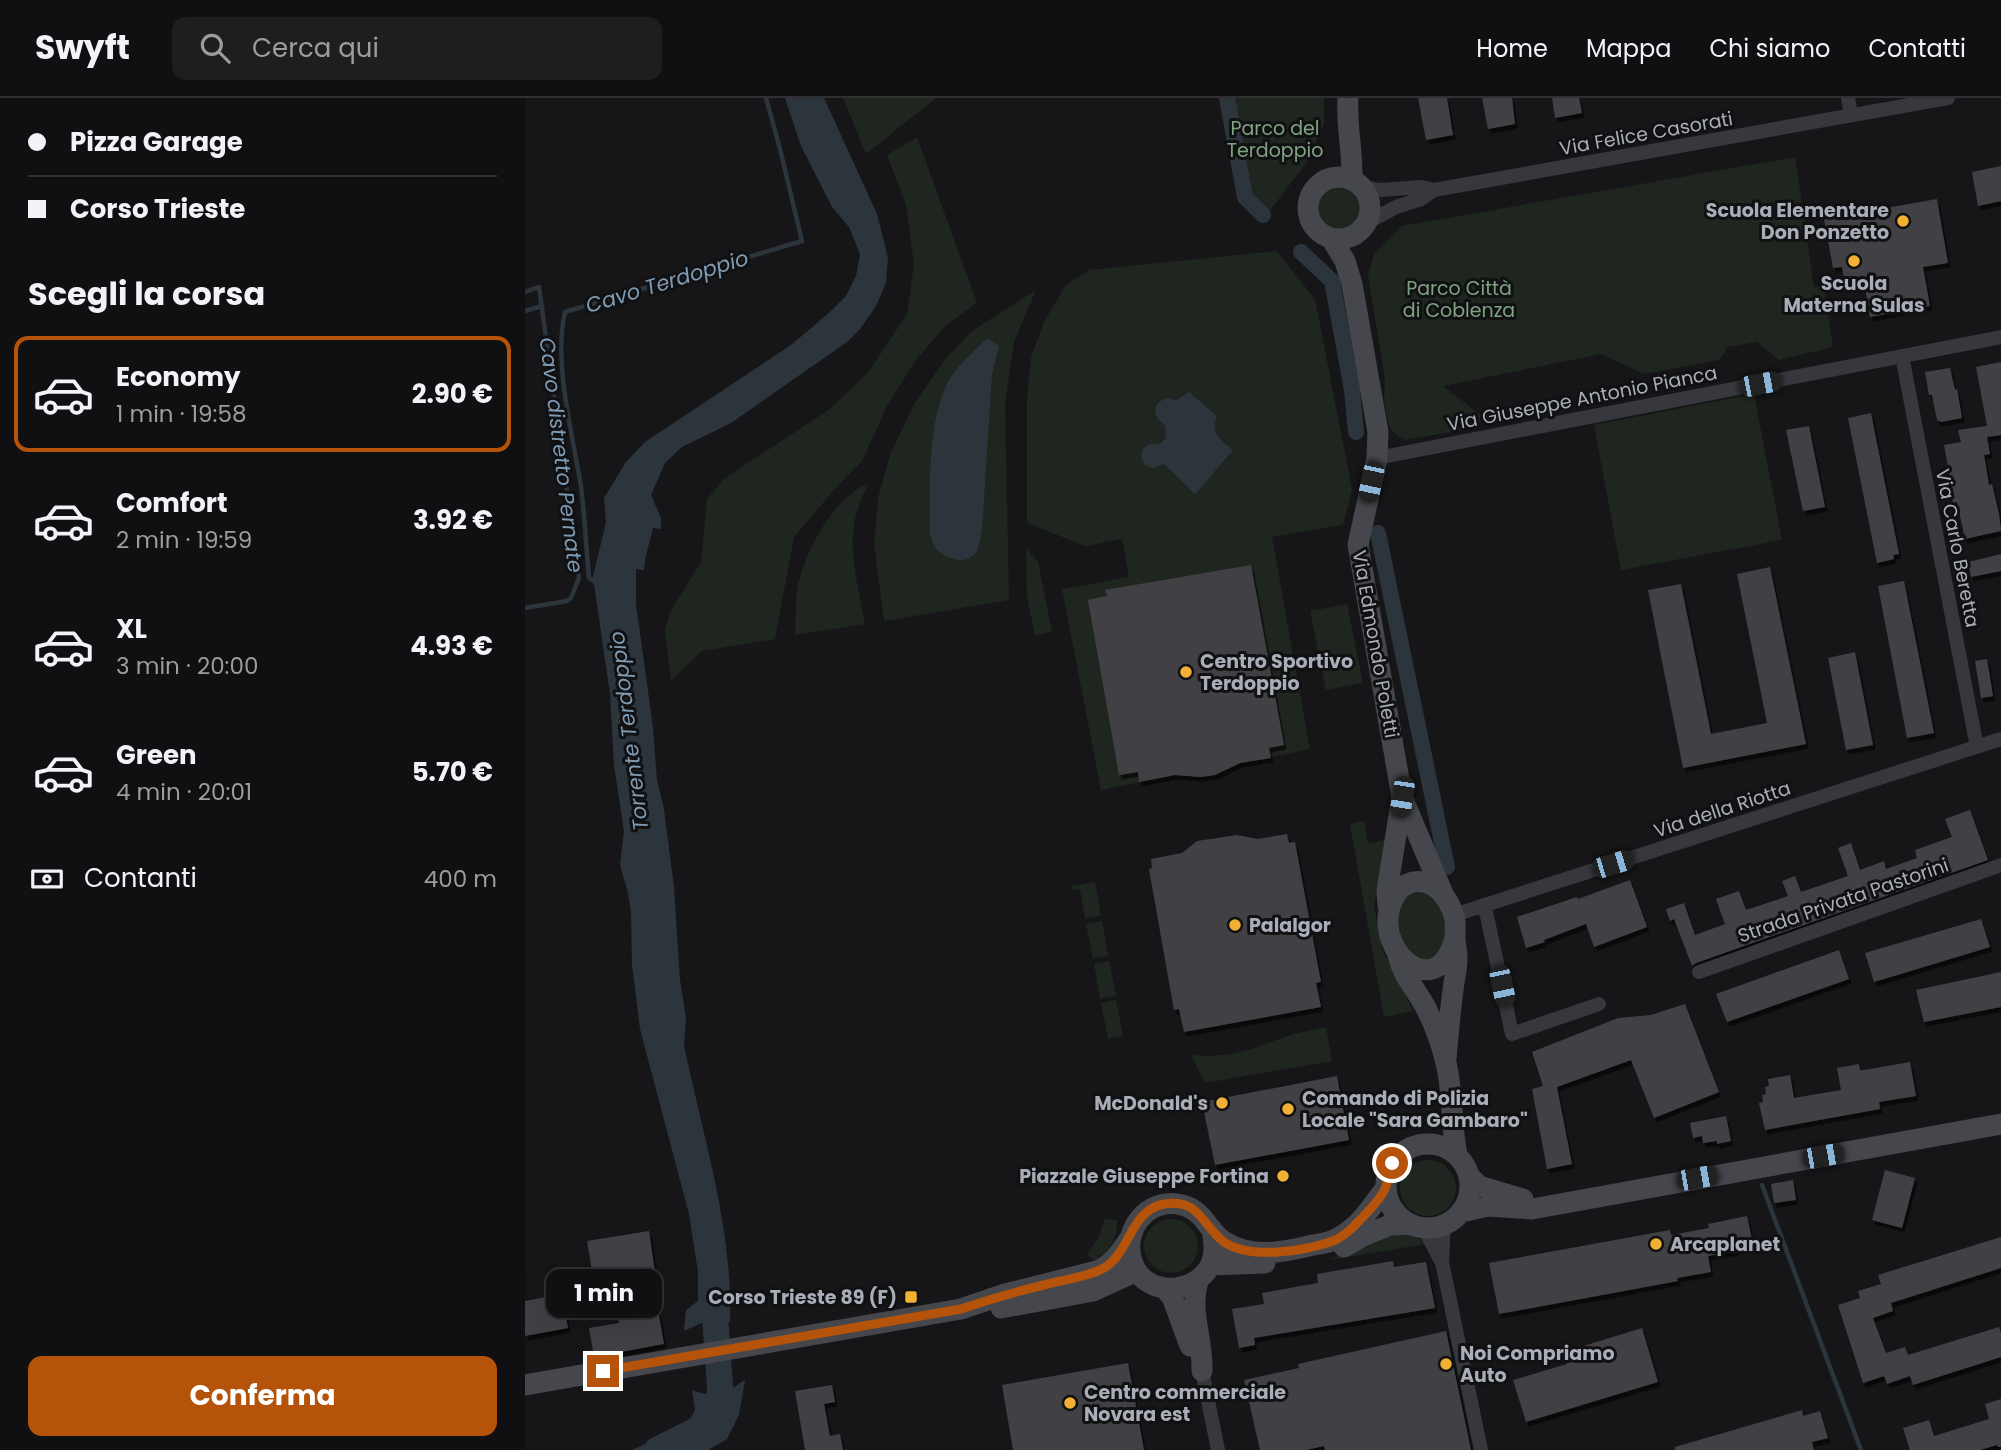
<!DOCTYPE html>
<html lang="it">
<head>
<meta charset="utf-8">
<style>
  body { margin:0; font-family:Poppins,sans-serif; background:#1e1e20; color:#f1f3f6; height:100vh; display:flex; flex-direction:column; font-size:26px; white-space:nowrap }
  * { box-sizing:border-box; margin:0 }
  p { font-size:23px; color:#9c9d9f }
  .icon { flex:none; width:38px; height:38px; fill:none; stroke:currentColor; stroke-width:2; stroke-linecap:round; stroke-linejoin:round }
  .map { position:relative; flex:1; overflow:hidden }
  .panel { display:flex; flex-direction:column; background:#101012; width:525px }
  .panel>* { flex:none }
  .guide { display:grid; align-content:center; height:154px; padding:0 28px; background:#101012 }
  .end { position:absolute; width:32px; height:32px; margin:-16px; border:9px solid #b45309; background:#fff; box-shadow:0 0 0 4px #fff }
  .from { border-radius:50% }
  .bubble { position:absolute; height:49px; border-radius:14px; background:#101012; box-shadow:0 7px 28px #0002,0 0 0 2px #303032; font-size:23px; font-weight:700; line-height:49px; text-align:center }
  .car { position:absolute; width:21px; height:42px; margin:-21px -10px; border-radius:9px; box-shadow:0 0 5px 2px #0007; background:linear-gradient(#222 24%,#8ab4d8 0 40%,#222 0 76%,#8ab4d8 0 86%,#222 0) }
  .guide b { display:flex; align-items:center; gap:24px; height:66px; font-size:26px }
  .guide b+b { border-top:2px solid #303032 }
  .guide i { width:18px; height:18px; background:#f1f3f6 }
  ul { padding:0; list-style:none }
  li { display:flex; align-items:center; gap:21px; height:116px; margin:0 14px 10px; padding:0 14px; border:4px solid transparent; border-radius:14px }
  li div { flex:1 }
  li b { display:block; font-size:26px }
  li em { font-style:normal; font-weight:700 }
  li.current { border-color:#b45309 }
  li>.icon { width:63px; height:63px; stroke-width:1.5 }
  h2 { padding:0 28px; font-size:32px; line-height:84px }
  .pay { display:flex; align-items:center; gap:18px; height:77px; padding:0 28px; font-size:26px }
  .pay p { margin-inline-start:auto }
  .button { display:flex; gap:14px; margin-top:auto; padding:14px 28px }
  .button a { flex:1; height:80px; border-radius:14px; background:#b45309; color:#fff; font-size:28px; font-weight:700; line-height:80px; text-align:center }
  header { display:flex; align-items:center; gap:42px; box-sizing:border-box; height:98px; padding:0 35px; background:#101012; border-bottom:2px solid #303032 }
  header strong { font-size:33px }
  nav { display:flex; gap:38px; margin-inline-start:auto; font-size:24px }
  .search { width:490px; height:63px; background:#1e1e20; display:flex; align-items:center; gap:18px; box-sizing:border-box; padding:0 24px; border-radius:14px; color:#9c9d9f; font-size:26px }
  main { display:flex; flex:1; min-height:0 }
  .map>svg:first-child { display:block }
  .green { fill:#1e261f; fill-rule:evenodd }
  .water { fill:#2c353c }
  .lines { fill:none; stroke-linecap:round; stroke-linejoin:round }
  .stream { stroke:#2c353c; stroke-width:4.5 }
  .canal { stroke:#2c353c; stroke-width:16 }
  .river { stroke:#2c353c; stroke-width:26 }
  .building { fill:#404145; filter:url(#shadow) }
  .street { stroke:#37383d; stroke-width:14 }
  .secondary { stroke:#45474d; stroke-width:21 }
  .route { stroke:#b45309; stroke-width:9 }
  .poi-dot { fill:#f2b134; stroke:#111113; stroke-width:2.5 }
  .labels { text-anchor:middle; stroke-width:6; stroke-linejoin:round; paint-order:stroke }
  .park-label { font-size:19px; fill:#7fa381; stroke:#111113 }
  .street-label { font-size:19px; fill:#a8adb8; stroke:#111113 }
  .poi-label { font-size:19px; font-weight:bold; fill:#a8adb8; stroke:#111113; text-anchor:start }
  .water-label { font-size:21px; font-style:italic; fill:#7f9bb3; stroke:#111113 }
</style>
</head>
<body>
<header>
<strong>Swyft</strong>
<div class="search"><svg class="icon" aria-label="search" viewBox="0 0 24 24"><circle cx="10" cy="10" r="6"/><path d="M15 15l6 6"/></svg>Cerca qui</div>
<nav><a>Home</a><a>Mappa</a><a>Chi siamo</a><a>Contatti</a></nav>
</header>
<main>
<section class="panel">
<div class="guide">
<b><i class="from"></i>Pizza Garage</b>
<b><i></i>Corso Trieste</b>
</div>
<h2>Scegli la corsa</h2>
<ul>
<li class="current"><svg class="icon" aria-label="car" viewBox="0 0 24 24"><path d="M5 17H2v-5l4-1 3-4h7l3 4 3 1v5h-3M9 17h6M6 11h13"/><circle cx="7" cy="17" r="2"/><circle cx="17" cy="17" r="2"/></svg><div><b>Economy</b><p>1 min · 19:58</p></div><em>2.90 €</em></li>
<li><svg class="icon" aria-label="car" viewBox="0 0 24 24"><path d="M5 17H2v-5l4-1 3-4h7l3 4 3 1v5h-3M9 17h6M6 11h13"/><circle cx="7" cy="17" r="2"/><circle cx="17" cy="17" r="2"/></svg><div><b>Comfort</b><p>2 min · 19:59</p></div><em>3.92 €</em></li>
<li><svg class="icon" aria-label="car" viewBox="0 0 24 24"><path d="M5 17H2v-5l4-1 3-4h7l3 4 3 1v5h-3M9 17h6M6 11h13"/><circle cx="7" cy="17" r="2"/><circle cx="17" cy="17" r="2"/></svg><div><b>XL</b><p>3 min · 20:00</p></div><em>4.93 €</em></li>
<li><svg class="icon" aria-label="car" viewBox="0 0 24 24"><path d="M5 17H2v-5l4-1 3-4h7l3 4 3 1v5h-3M9 17h6M6 11h13"/><circle cx="7" cy="17" r="2"/><circle cx="17" cy="17" r="2"/></svg><div><b>Green</b><p>4 min · 20:01</p></div><em>5.70 €</em></li>
</ul>
<div class="pay"><svg class="icon" aria-label="cash" viewBox="0 0 24 24"><path d="M3 7h18v10H3z"/><circle cx="12" cy="12" r="2"/></svg>Contanti<p>400 m</p></div>
<div class="button"><a>Conferma</a></div>
</section>
<div class="map">
<svg width="1476" height="1352" viewBox="0 0 1476 1352">
  <defs>
    <filter id="shadow"><feDropShadow dx="2.5" dy="4.5" stdDeviation="0" flood-color="#0009"/></filter>
  </defs>
  <rect width="100%" height="100%" fill="#161618"/>
  <path class="green" d="M318,0H411L341,56Z
    M704,0H799V26L782,64L743,115L718,87Z
    M392,39L452,205L420,228L391,262L363,306L337,363L308,393L269,439L250,541L177,553L146,583L140,532L145,514L176,464L182,401L200,380L305,311L344,273L382,216L389,167L381,107L362,57Z
    M1270,59L1289,189L1299,188L1308,249L1254,262L1232,244L1202,249L1198,258L1193,262L1119,276L1076,256L918,288L956,317L955,325L950,330L880,342L870,336L864,328L859,303L860,282L843,177L849,156L877,128Z
    M789 111a24 24 0 1 1 48 0a24 24 0 1 1-48 0Z
    M752,153L790,201L827,391L818,427L747,439L785,651L715,665L690,677L676,679L650,677L576,692L537,491L604,479L597,441L560,448L502,425V300L506,259L519,224L540,188L564,172Z
    M511,192L489,244L480,306L484,502L359,523L349,445L353,400L365,357L389,306L422,259L447,233ZM474,249L467,277L409,449L405,437V404Z
    M1229,296L1257,442L1096,472L1069,327Z
    M343,386C338,396 334,406 331,417C322,452 334,491 340,526L270,537C271,523 270,508 272,493C278,457 307,400 343,386Z
    M501,450L513,464L527,534L510,538L502,499Z
    M822,506L838,585L801,592L785,513Z
    M839,723L843,745L861,742L849,808L857,851L888,913L859,919L825,726Z
    M570,784L576,818L560,821L555,791L547,792V788Z
    M905,792C919,816 923,826 917,854L904,863C900,862 896,863 893,862C876,855 870,820 874,805C875,803 879,797 880,795Z
    M577,823L583,858L568,861L561,826Z
    M584,863L591,898L575,901L569,865Z
    M591,902L598,938L583,941L576,905Z
    M801,929L807,963L680,985L666,957L687,958L705,956L724,952L768,936Z
    M875 1090a28 28 0 1 1 56 0a28 28 0 1 1-56 0Z
    M580,1121L592,1122C593,1141 584,1153 569,1163L562,1156L574,1139Z
    M619 1148a27 27 0 1 1 54 0a27 27 0 1 1-54 0Z
    M879,1135L893,1140L901,1146L804,1162L825,1153L846,1141Z"/>
  <path class="water" d="M260,0H299L352,116L363,160L361,185L351,208L335,231L322,244L206,325L157,349L140,365L126,397L136,420V431L128,430C125,444 120,457 119,472L111,471V506L128,630L132,682L139,711L149,789L155,882L161,920L159,947C178,1039 208,1130 205,1224L177,1225L159,1233L161,1212L173,1203V1174L164,1116L115,931L107,867L106,814L103,795L95,767L99,733L89,667L85,596L68,479L81,424L79,400L101,364L120,344L266,247L305,214L321,198L331,178L335,156L324,129L307,109L276,48Z
    M462,240L474,248L467,277L457,430C455,438 455,450 449,457C438,468 417,459 409,448C407,445 407,441 405,437C405,391 401,315 428,276C437,263 451,252 462,240Z
    M664,294L692,318C685,336 695,341 708,352L670,396L639,366L627,370L620,367L616,359C617,348 624,344 635,346L641,340L640,328C634,321 627,317 632,306C637,301 644,299 650,303Z
    M220,1282L214,1317L202,1341L183,1352H107L162,1327L170,1312L167,1292C190,1301 200,1295 220,1282Z"/>
  <g class="lines">
    <path class="stream" d="M0,194L14,189L54,480L46,500L42,503L0,510
      M0,213L17,208
      M72,485L64,480C61,449 60,419 56,389C48,337 28,265 40,214L277,143L255,51L241,0
      M1237,1087L1336,1352"/>
    <path class="canal" d="M702,0L720,99L738,117
      M776,154L807,183L827,292L831,334
      M853,435L922,769"/>
    <path class="river" d="M132,1352L184,1326L194,1311L195,1289L188,1190"/>
  </g>
  <path class="building" d="M893,0H922L928,37L901,42Z
    M957,0H987L990,26L963,31Z
    M1027,0H1054L1057,15L1030,20Z
    M1476,68V103L1453,108L1447,74Z
    M1412,101L1423,165L1398,169L1405,208L1345,219L1338,178L1319,181L1317,169L1308,170L1299,121Z
    M1476,264V337L1462,339L1465,356L1459,357L1464,387L1467,386L1474,416L1476,433L1440,441L1432,404L1428,405L1423,386L1426,385L1419,347L1436,344L1433,332L1462,328L1451,269Z
    M1425,270L1430,292L1432,291L1437,320L1416,324L1412,322L1407,297H1404L1400,274Z
    M1346,315L1374,456L1368,457L1369,461L1352,465L1323,320Z
    M1284,328L1300,409L1278,413L1261,332Z
    M1476,456V473L1446,479L1443,464Z
    M726,467L759,647L744,650L746,660L715,665L690,677L676,679L650,677L614,684L613,674L594,677L563,502L582,498L580,492Z
    M1245,469L1281,646L1158,670L1123,492L1156,486L1186,636L1242,625L1212,476Z
    M1379,483L1409,635L1382,640L1353,488Z
    M1330,554L1348,647L1321,652L1303,560Z
    M1462,561L1468,598L1456,600L1450,563Z
    M1445,712L1463,762L1171,865L1167,868L1149,821L1145,823L1141,811L1159,805L1170,837L1200,826L1191,801L1214,793L1221,812L1263,798L1257,783L1270,778L1276,794L1323,778L1313,750L1326,745L1335,772L1359,763L1361,771L1392,760L1390,752L1427,739L1420,721Z
    M762,736L764,745L770,744L796,884L791,885L796,909L659,934L654,911L649,912L624,771L627,770L626,761L657,755L672,743L712,737L733,741Z
    M1105,782L1122,829L1069,849L1061,826L1019,842L1020,844L1001,850L992,819L1052,799L1053,801Z
    M1456,821L1465,849L1349,884L1340,855Z
    M1314,852L1324,881L1202,924L1191,896Z
    M1476,874V909L1399,924L1391,892Z
    M1160,906L1194,994L1129,1020L1106,962L1032,989L1047,1066L1022,1071L1007,991L1018,988L1007,954L1093,920L1126,917Z
    M1385,964L1391,998L1354,1004L1355,1011L1240,1032L1234,1005L1238,1004L1237,997L1241,996L1240,989L1244,988L1243,981L1265,977L1269,1000L1316,992L1312,970L1334,966L1335,972H1339Z
    M812,978L824,1042L690,1067L677,1004Z
    M1201,1018L1206,1043L1192,1046V1043L1178,1045L1177,1038L1168,1040L1165,1025Z
    M1360,1072L1390,1080L1377,1130L1347,1122Z
    M1268,1082L1271,1102L1249,1105L1246,1086Z
    M1222,1118L1228,1146L1211,1149V1153L1183,1158L1186,1174L1152,1180L1153,1183L974,1216L964,1165L1145,1132L1146,1137L1184,1130L1183,1126Z
    M124,1133L130,1174H129L133,1212L139,1246L69,1259L64,1230L94,1225L90,1181L69,1184L62,1143Z
    M1476,1139V1170L1366,1205L1368,1213L1348,1220L1361,1255L1380,1249L1383,1257L1474,1229L1476,1235V1259L1388,1287L1385,1278L1362,1286L1359,1278L1338,1285L1313,1207L1335,1200L1333,1193L1356,1186L1353,1177Z
    M868,1163L869,1169L901,1164L910,1210L729,1240L730,1247L714,1250L707,1211L739,1206L737,1195L793,1185L792,1176Z
    M37,1196L43,1230L0,1238V1203Z
    M1117,1230L1133,1284L1001,1324L988,1282L1042,1266L1039,1254Z
    M921,1233L946,1352H800L799,1348L781,1352H735L719,1282L774,1270L773,1266Z
    M603,1265L619,1352H488L477,1287Z
    M307,1287L310,1304L299,1306L305,1338L315,1336L318,1352H280L270,1293Z
    M1476,1301V1349H1473L1472,1347L1455,1352H1385L1378,1330L1404,1322L1409,1338L1464,1321L1460,1306Z
    M1277,1312L1278,1318L1295,1313L1303,1340L1287,1344L1289,1352H1150V1349Z"/>
  <g class="lines">
    <path class="street" d="M1323,0L1326,17
      M835,88L855,92L896,89L909,92
      M841,125L871,109L896,101L909,92L1423,0
      M1377,258L1452,649
      M852,360L1476,239
      M958,807L962,818L987,936L1074,906
      M929,817L1476,641
      M1174,874L1476,767
      M919,1126L917,1164L956,1352
      M898,1129L916,1163
      M677,1273L693,1352"/>
    <path class="secondary" d="M823,0C821,28 828,54 827,82
      M783 110a31 31 0 1 1 62 0a31 31 0 1 1-62 0Z
      M806,140L820,163L827,186L853,334L852,360L833,447L877,699L919,798
      M863,808L862,793L877,699
      M873,858C878,878 892,893 901,910C909,926 916,944 920,961C929,993 925,1024 932,1057
      M921,961C923,938 925,915 928,892C929,882 932,871 932,860C932,853 930,846 930,839C930,832 931,825 929,818C925,804 914,786 898,784C888,782 876,787 871,796C839,846 911,912 930,840
      M861 1088a42 42 0 1 1 84 0a42 42 0 1 1-84 0Z
      M944,1078L954,1088L998,1101
      M936,1114L963,1108L1007,1111L1476,1026
      M687,1131C689,1143 691,1156 685,1168C669,1197 621,1199 608,1166C595,1134 622,1098 657,1107C679,1112 683,1134 700,1144C727,1161 760,1154 788,1147C795,1146 803,1145 809,1142C816,1139 825,1132 831,1127C842,1117 851,1102 861,1090
      M819,1149L840,1137L865,1127L886,1126
      M686,1167L740,1165
      M673,1182C664,1215 678,1240 677,1273
      M639,1190L647,1199L665,1248
      M476,1210L568,1193L612,1173
      M0,1287L436,1211L480,1196L572,1173C588,1166 595,1154 605,1140"/>
  </g>
  <g class="lines">
    <path class="route" d="M78,1273L436,1211C465,1201 493,1193 523,1186C541,1181 563,1179 579,1170C606,1154 605,1112 639,1106C675,1100 677,1128 699,1144C725,1162 780,1153 808,1143C816,1140 827,1131 833,1124C841,1116 855,1101 860,1091C863,1084 864,1074 867,1065"/>
  </g>
  <g class="poi-dot">
    <circle cx="1378" cy="123" r="7"/>
    <circle cx="1329" cy="163" r="7"/>
    <circle cx="661" cy="574" r="7"/>
    <circle cx="710" cy="827" r="7"/>
    <circle cx="697" cy="1005" r="7"/>
    <circle cx="763" cy="1011" r="7"/>
    <circle cx="758" cy="1078" r="7"/>
    <circle cx="1131" cy="1146" r="7"/>
    <rect x="379" y="1192" width="14" height="14" rx="3.5"/>
    <circle cx="921" cy="1266" r="7"/>
    <circle cx="545" cy="1305" r="7"/>
  </g>
  <g class="labels">
    <g class="park-label">
      <text x="750" y="37">Parco del<tspan x="750" dy="22">Terdoppio</tspan></text>
      <text x="934" y="197">Parco Città<tspan x="934" dy="22">di Coblenza</tspan></text>
    </g>
    <g class="street-label">
      <text transform="translate(1121 35) rotate(-10)" y="7">Via Felice Casorati</text>
      <text transform="translate(1057 300) rotate(-11)" y="7">Via Giuseppe Antonio Pianca</text>
      <text transform="translate(1433 450) rotate(79)" y="7">Via Carlo Beretta</text>
      <text transform="translate(851 546) rotate(80)" y="7">Via Edmondo Poletti</text>
      <text transform="translate(1197 711) rotate(-18)" y="7">Via della Riotta</text>
      <text transform="translate(1318 802) rotate(-19)" y="7">Strada Privata Pastorini</text>
    </g>
    <g class="poi-label">
      <text x="1364" y="119" text-anchor="end">Scuola Elementare<tspan x="1364" dy="22">Don Ponzetto</tspan></text>
      <text x="1329" y="192" text-anchor="middle">Scuola<tspan x="1329" dy="22">Materna Sulas</tspan></text>
      <text x="675" y="570">Centro Sportivo<tspan x="675" dy="22">Terdoppio</tspan></text>
      <text x="724" y="834">PalaIgor</text>
      <text x="777" y="1007">Comando di Polizia<tspan x="777" dy="22">Locale "Sara Gambaro"</tspan></text>
      <text x="683" y="1012" text-anchor="end">McDonald's</text>
      <text x="744" y="1085" text-anchor="end">Piazzale Giuseppe Fortina</text>
      <text x="1145" y="1153">Arcaplanet</text>
      <text x="372" y="1206" text-anchor="end">Corso Trieste 89 (F)</text>
      <text x="935" y="1262">Noi Compriamo<tspan x="935" dy="22">Auto</tspan></text>
      <text x="559" y="1301">Centro commerciale<tspan x="559" dy="22">Novara est</tspan></text>
    </g>
    <g class="water-label">
      <text transform="translate(142 184) rotate(-17)" y="7">Cavo Terdoppio</text>
      <text transform="translate(36 357) rotate(83)" y="7">Cavo distretto Pernate</text>
      <text transform="translate(104 633) rotate(-97)" y="7">Torrente Terdoppio</text>
    </g>
  </g>
</svg>
<i class="end from" style="left:867px;top:1065px"></i>
<i class="end" style="left:78px;top:1273px"></i>
<div class="bubble" style="left:21px;top:1171px;width:116px">1 min</div>
<i class="car" style="left:1235px;top:286px;rotate:79deg"></i>
<i class="car" style="left:846px;top:384px;rotate:192deg"></i>
<i class="car" style="left:877px;top:699px;rotate:189deg"></i>
<i class="car" style="left:1088px;top:766px;rotate:73deg"></i>
<i class="car" style="left:977px;top:888px;rotate:168deg"></i>
<i class="car" style="left:1298px;top:1058px;rotate:80deg"></i>
<i class="car" style="left:1172px;top:1080px;rotate:80deg"></i>
</div>
</main>
</body>
</html>
